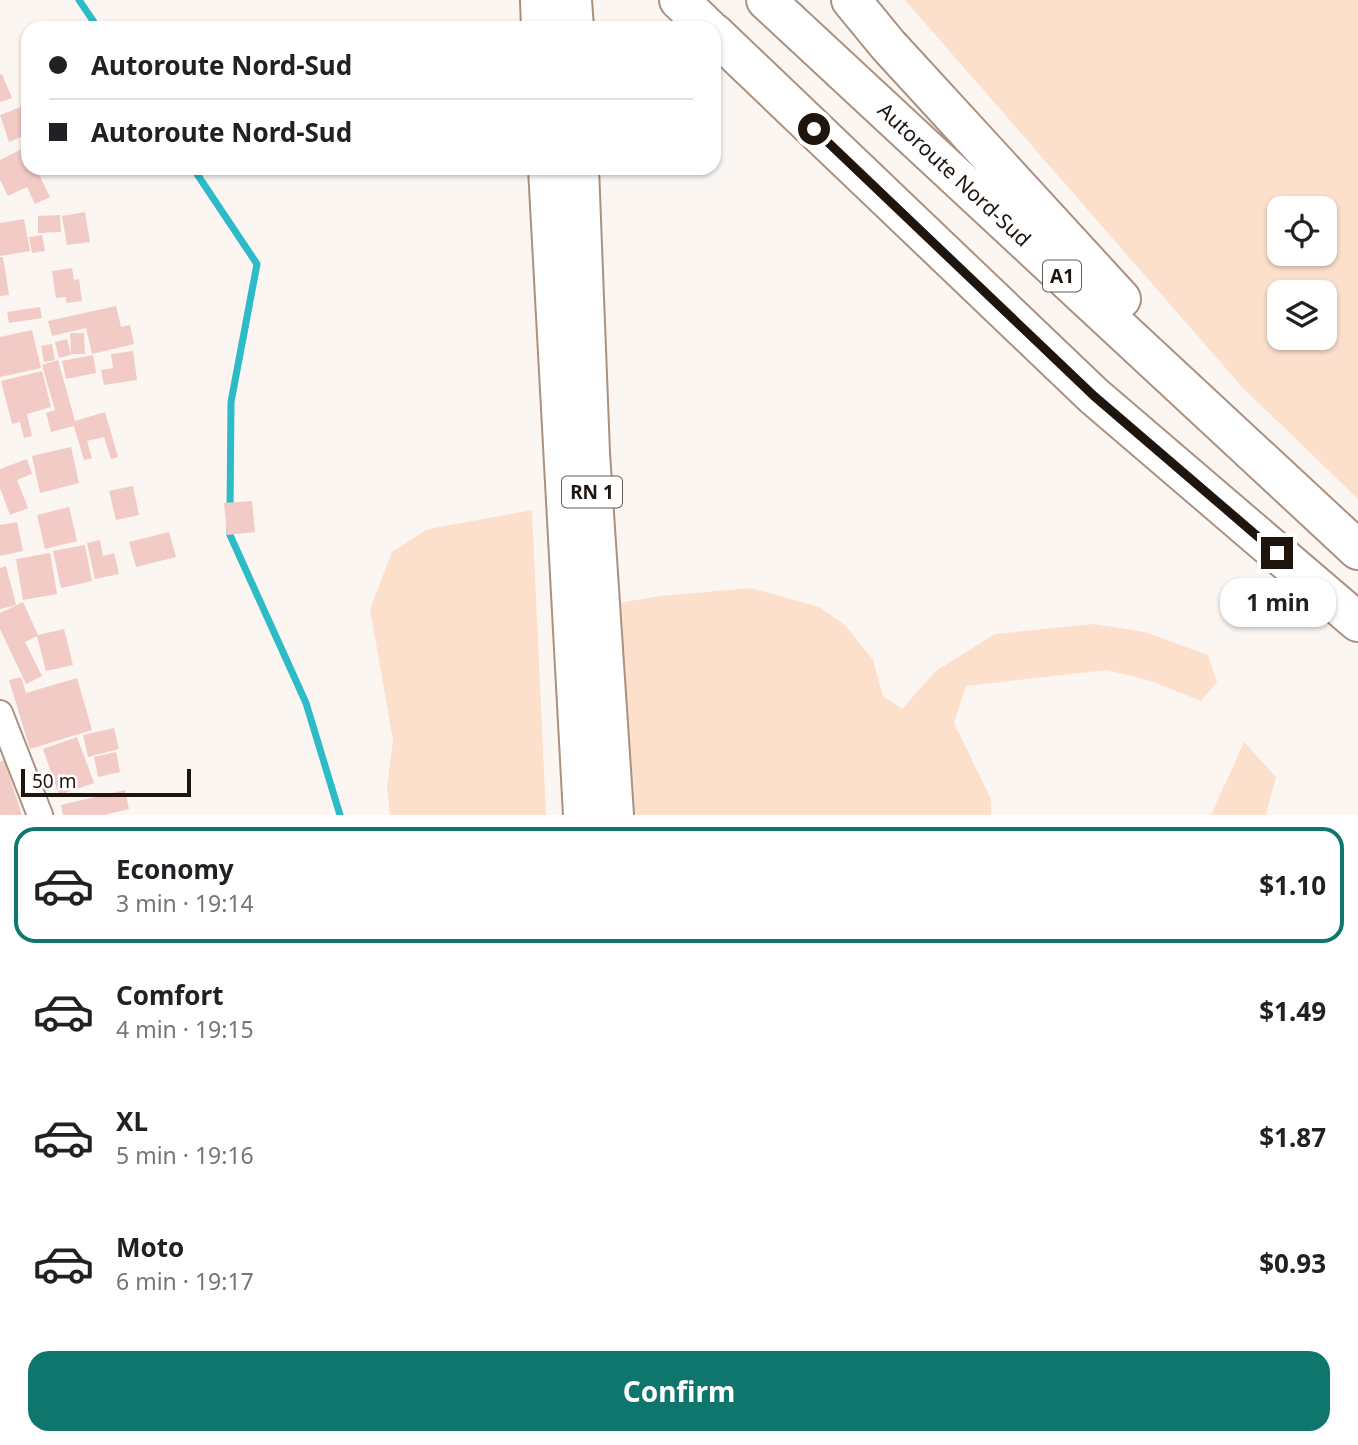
<!DOCTYPE html>
<html lang="en">
<head>
<meta charset="utf-8">
<style>
  body { margin:0; font-family:"Noto Sans",sans-serif; background:#f6f6f6; color:#202124; height:100vh; display:flex; flex-direction:column; font-size:26px; white-space:nowrap }
  * { box-sizing:border-box; margin:0 }
  p { font-size:23px; color:#757577 }
  .icon { flex:none; width:38px; height:38px; fill:none; stroke:currentColor; stroke-width:2; stroke-linecap:round; stroke-linejoin:round }
  .map { position:relative; height:815px; overflow:hidden }
  .sheet { display:flex; flex-direction:column; background:#fff; flex:1 }
  .sheet>* { flex:none }
  .banner { position:absolute; left:21px; top:21px; width:700px; height:154px; border-radius:21px; box-shadow:0 2px 5px #0004; display:grid; align-content:center; height:154px; padding:0 28px; background:#fff }
  .buttons { position:absolute; left:1267px; top:196px; display:grid; gap:14px }
  .buttons a { display:grid; place-items:center; width:70px; height:70px; border-radius:14px; background:#fff; box-shadow:0 2px 5px #0004; font-size:35px }
  .scale { position:absolute; left:21px; bottom:18px; width:170px; box-sizing:border-box; padding-left:7px; border:4px solid #1e150f; border-top:0; font-size:19px; line-height:24px; white-space:nowrap; color:#1e150f; -webkit-text-stroke:5px #fff; paint-order:stroke }
  .end { position:absolute; width:32px; height:32px; margin:-16px; border:9px solid #1e150f; background:#fff; box-shadow:0 0 0 4px #fff }
  .from { border-radius:50% }
  .bubble { position:absolute; height:49px; border-radius:21px; background:#fff; box-shadow:0 2px 5px #0004; font-size:23px; font-weight:700; line-height:49px; text-align:center }
  .banner b { display:flex; align-items:center; gap:24px; height:66px; font-size:26px }
  .banner b+b { border-top:2px solid #e0e0e0 }
  .banner i { width:18px; height:18px; background:#202124 }
  ul { padding:12px 0 0; list-style:none }
  li { display:flex; align-items:center; gap:21px; height:116px; margin:0 14px 10px; padding:0 14px; border:4px solid transparent; border-radius:21px }
  li div { flex:1 }
  li b { display:block; font-size:26px }
  li em { font-style:normal; font-weight:700 }
  li.on { border-color:#0f766e }
  li>.icon { width:63px; height:63px; stroke-width:1.5 }
  .action { display:flex; gap:14px; margin-top:auto; padding:14px 28px }
  .action a { flex:1; height:80px; border-radius:21px; background:#0f766e; color:#fff; font-size:28px; font-weight:700; line-height:80px; text-align:center }
  .map>svg:first-child { display:block }
  .green { fill:#fde0cc; fill-rule:evenodd }
  .lines { fill:none; stroke-linecap:round; stroke-linejoin:round }
  .stream { stroke:#2dbbc8; stroke-width:7 }
  .building { fill:#f2cac6 }
  .street-casing { stroke:#ab9180; stroke-width:28 }
  .primary-casing { stroke:#ab9180; stroke-width:42 }
  .highway-casing { stroke:#ab9180; stroke-width:42 }
  .street { stroke:#fff; stroke-width:24 }
  .primary { stroke:#fff; stroke-width:38 }
  .highway { stroke:#fff; stroke-width:38 }
  .route { stroke:#1e150f; stroke-width:9 }
  .labels { text-anchor:middle; stroke-width:5; stroke-linejoin:round; paint-order:stroke }
  .shield { fill:#fff; stroke:#625b57; stroke-width:2 }
  .shield-label { font-size:19px; font-weight:bold; fill:#1e150f }
  .street-label { font-size:21px; fill:#1e150f; stroke:#fff }
</style>
</head>
<body>
<div class="map">
<svg width="1358" height="815" viewBox="0 0 1358 815">
  <rect width="100%" height="100%" fill="#fbf6f2"/>
  <path class="green" d="M905,0H1358V499L1242,387ZM1325,208V254H1279V208ZM1325,292V338H1279V292Z
    M532,510L546,815H390L387,787L393,740L370,609L392,552L428,529Z
    M751,588L819,607L845,625L873,660L883,696L902,709L936,671L995,634L1093,624L1145,632L1208,655L1217,682L1201,701L1151,681L1107,670L966,686L954,723L991,799V815H624L613,604L660,596Z
    M1244,742L1276,777L1266,815H1211Z"/>
  <g class="lines">
    <path class="stream" d="M79,0L98,28
      M193,168L257,264L231,402L230,510
      M230,526V535L306,703L340,815"/>
  </g>
  <path class="building" d="M2,74L12,98L0,102V75Z
    M21,107L28,125V134L9,142L0,115Z
    M26,147L28,152V168H36L50,197L35,204L27,187L8,196L0,180V160Z
    M85,212L90,242L67,245L62,216Z
    M60,215L61,232L38,233V216Z
    M24,219L30,251L0,256V223Z
    M42,235L45,251L32,253L29,237Z
    M0,257H3L9,295L0,296Z
    M72,268L74,280L79,279L82,301L66,303V297L56,298L52,271Z
    M116,306L121,327L130,325L134,344L92,354L86,328L52,336L48,321Z
    M40,307L42,318L9,323L7,312Z
    M32,330L41,368L0,377V337Z
    M70,333H84L85,354H71Z
    M67,339L71,355L59,358L55,342Z
    M52,344L55,360L44,362L41,346Z
    M133,351L137,380L104,385L101,370L113,368L111,354Z
    M93,355L96,373L66,379L62,361Z
    M58,360L75,421L105,412L118,457L111,459L104,437L87,441L92,458L84,460L74,426L51,432L46,413L55,410L42,365Z
    M42,371L51,407L27,414L32,436L24,438L20,422L12,424L1,381Z
    M71,447L79,483L40,493L32,456Z
    M27,459L32,474L17,480L28,508L10,515L0,488V469Z
    M133,486L139,515L116,520L109,491Z
    M252,501L255,532L227,535L224,503Z
    M69,507L77,541L45,549L37,515Z
    M17,522L23,551L0,556V525Z
    M169,532L176,557L136,567L129,542Z
    M100,540L103,556L114,553L119,574L95,579L87,543Z
    M85,545L92,581L61,588L53,551Z
    M50,553L57,594L23,600L16,559Z
    M6,566L16,605L0,609V568Z
    M23,602L38,635L64,629L73,665L46,671L37,636L25,642L42,676L26,684L0,629V613Z
    M21,677L26,693L77,678L92,730L30,749L9,680Z
    M114,728L119,749L88,757L83,735Z
    M77,737L94,783L59,795L43,749Z
    M116,752L120,772L98,777L94,757Z
    M4,760L22,815H0V762Z
    M125,790L129,809L104,815H63L61,805Z"/>
  <g class="lines">
    <g class="street-casing">
      <path id="street" d="M0,713L40,815"/>
    </g>
    <g class="primary-casing">
      <path id="primary" d="M540,0L541,28
        M572,0L574,28
        M548,168L583,815
        M579,168L590,453L614,815"/>
    </g>
    <g class="highway-casing">
      <path id="highway" d="M679,0L708,28
        M766,0L1358,550
        M851,0L888,45L1121,299
        M714,33L1094,396L1358,622"/>
    </g>
    <use href="#street" class="street"/>
    <use href="#primary" class="primary"/>
    <use href="#highway" class="highway"/>
  </g>
  <g class="lines">
    <path class="route" d="M814,129L1094,396L1277,553"/>
  </g>
  <g class="labels">
    <g class="shield">
      <rect x="1043" y="260.5" width="38" height="31" rx="5"/>
      <rect x="562" y="476.5" width="60" height="31" rx="5"/>
    </g>
    <g class="shield-label">
      <text x="1062" y="283">A1</text>
      <text x="592" y="499">RN 1</text>
    </g>
    <g class="street-label">
      <text transform="translate(954 175) rotate(43)" y="7">Autoroute Nord-Sud</text>
    </g>
  </g>
</svg>
<div class="buttons">
<a><svg class="icon" aria-label="locate" viewBox="0 0 24 24"><circle cx="12" cy="12" r="6"/><path d="M12 2v4M12 18v4M2 12h4M18 12h4"/></svg></a>
<a><svg class="icon" aria-label="layers" viewBox="0 0 24 24"><path d="M12 4l9 5-9 5-9-5zM3 14l9 5 9-5"/></svg></a>
</div>
<div class="scale">50 m</div>
<i class="end from" style="left:814px;top:129px"></i>
<i class="end" style="left:1277px;top:553px"></i>
<div class="bubble" style="left:1220px;top:578px;width:116px">1 min</div>
<div class="banner">
<b><i class="from"></i>Autoroute Nord-Sud</b>
<b><i></i>Autoroute Nord-Sud</b>
</div>
</div>
<section class="sheet">
<ul>
<li class="on"><svg class="icon" aria-label="car" viewBox="0 0 24 24"><path d="M5 17H2v-5l4-1 3-4h7l3 4 3 1v5h-3M9 17h6M6 11h13"/><circle cx="7" cy="17" r="2"/><circle cx="17" cy="17" r="2"/></svg><div><b>Economy</b><p>3 min · 19:14</p></div><em>$1.10</em></li>
<li><svg class="icon" aria-label="car" viewBox="0 0 24 24"><path d="M5 17H2v-5l4-1 3-4h7l3 4 3 1v5h-3M9 17h6M6 11h13"/><circle cx="7" cy="17" r="2"/><circle cx="17" cy="17" r="2"/></svg><div><b>Comfort</b><p>4 min · 19:15</p></div><em>$1.49</em></li>
<li><svg class="icon" aria-label="car" viewBox="0 0 24 24"><path d="M5 17H2v-5l4-1 3-4h7l3 4 3 1v5h-3M9 17h6M6 11h13"/><circle cx="7" cy="17" r="2"/><circle cx="17" cy="17" r="2"/></svg><div><b>XL</b><p>5 min · 19:16</p></div><em>$1.87</em></li>
<li><svg class="icon" aria-label="car" viewBox="0 0 24 24"><path d="M5 17H2v-5l4-1 3-4h7l3 4 3 1v5h-3M9 17h6M6 11h13"/><circle cx="7" cy="17" r="2"/><circle cx="17" cy="17" r="2"/></svg><div><b>Moto</b><p>6 min · 19:17</p></div><em>$0.93</em></li>
</ul>
<div class="action"><a>Confirm</a></div>
</section>
</body>
</html>
